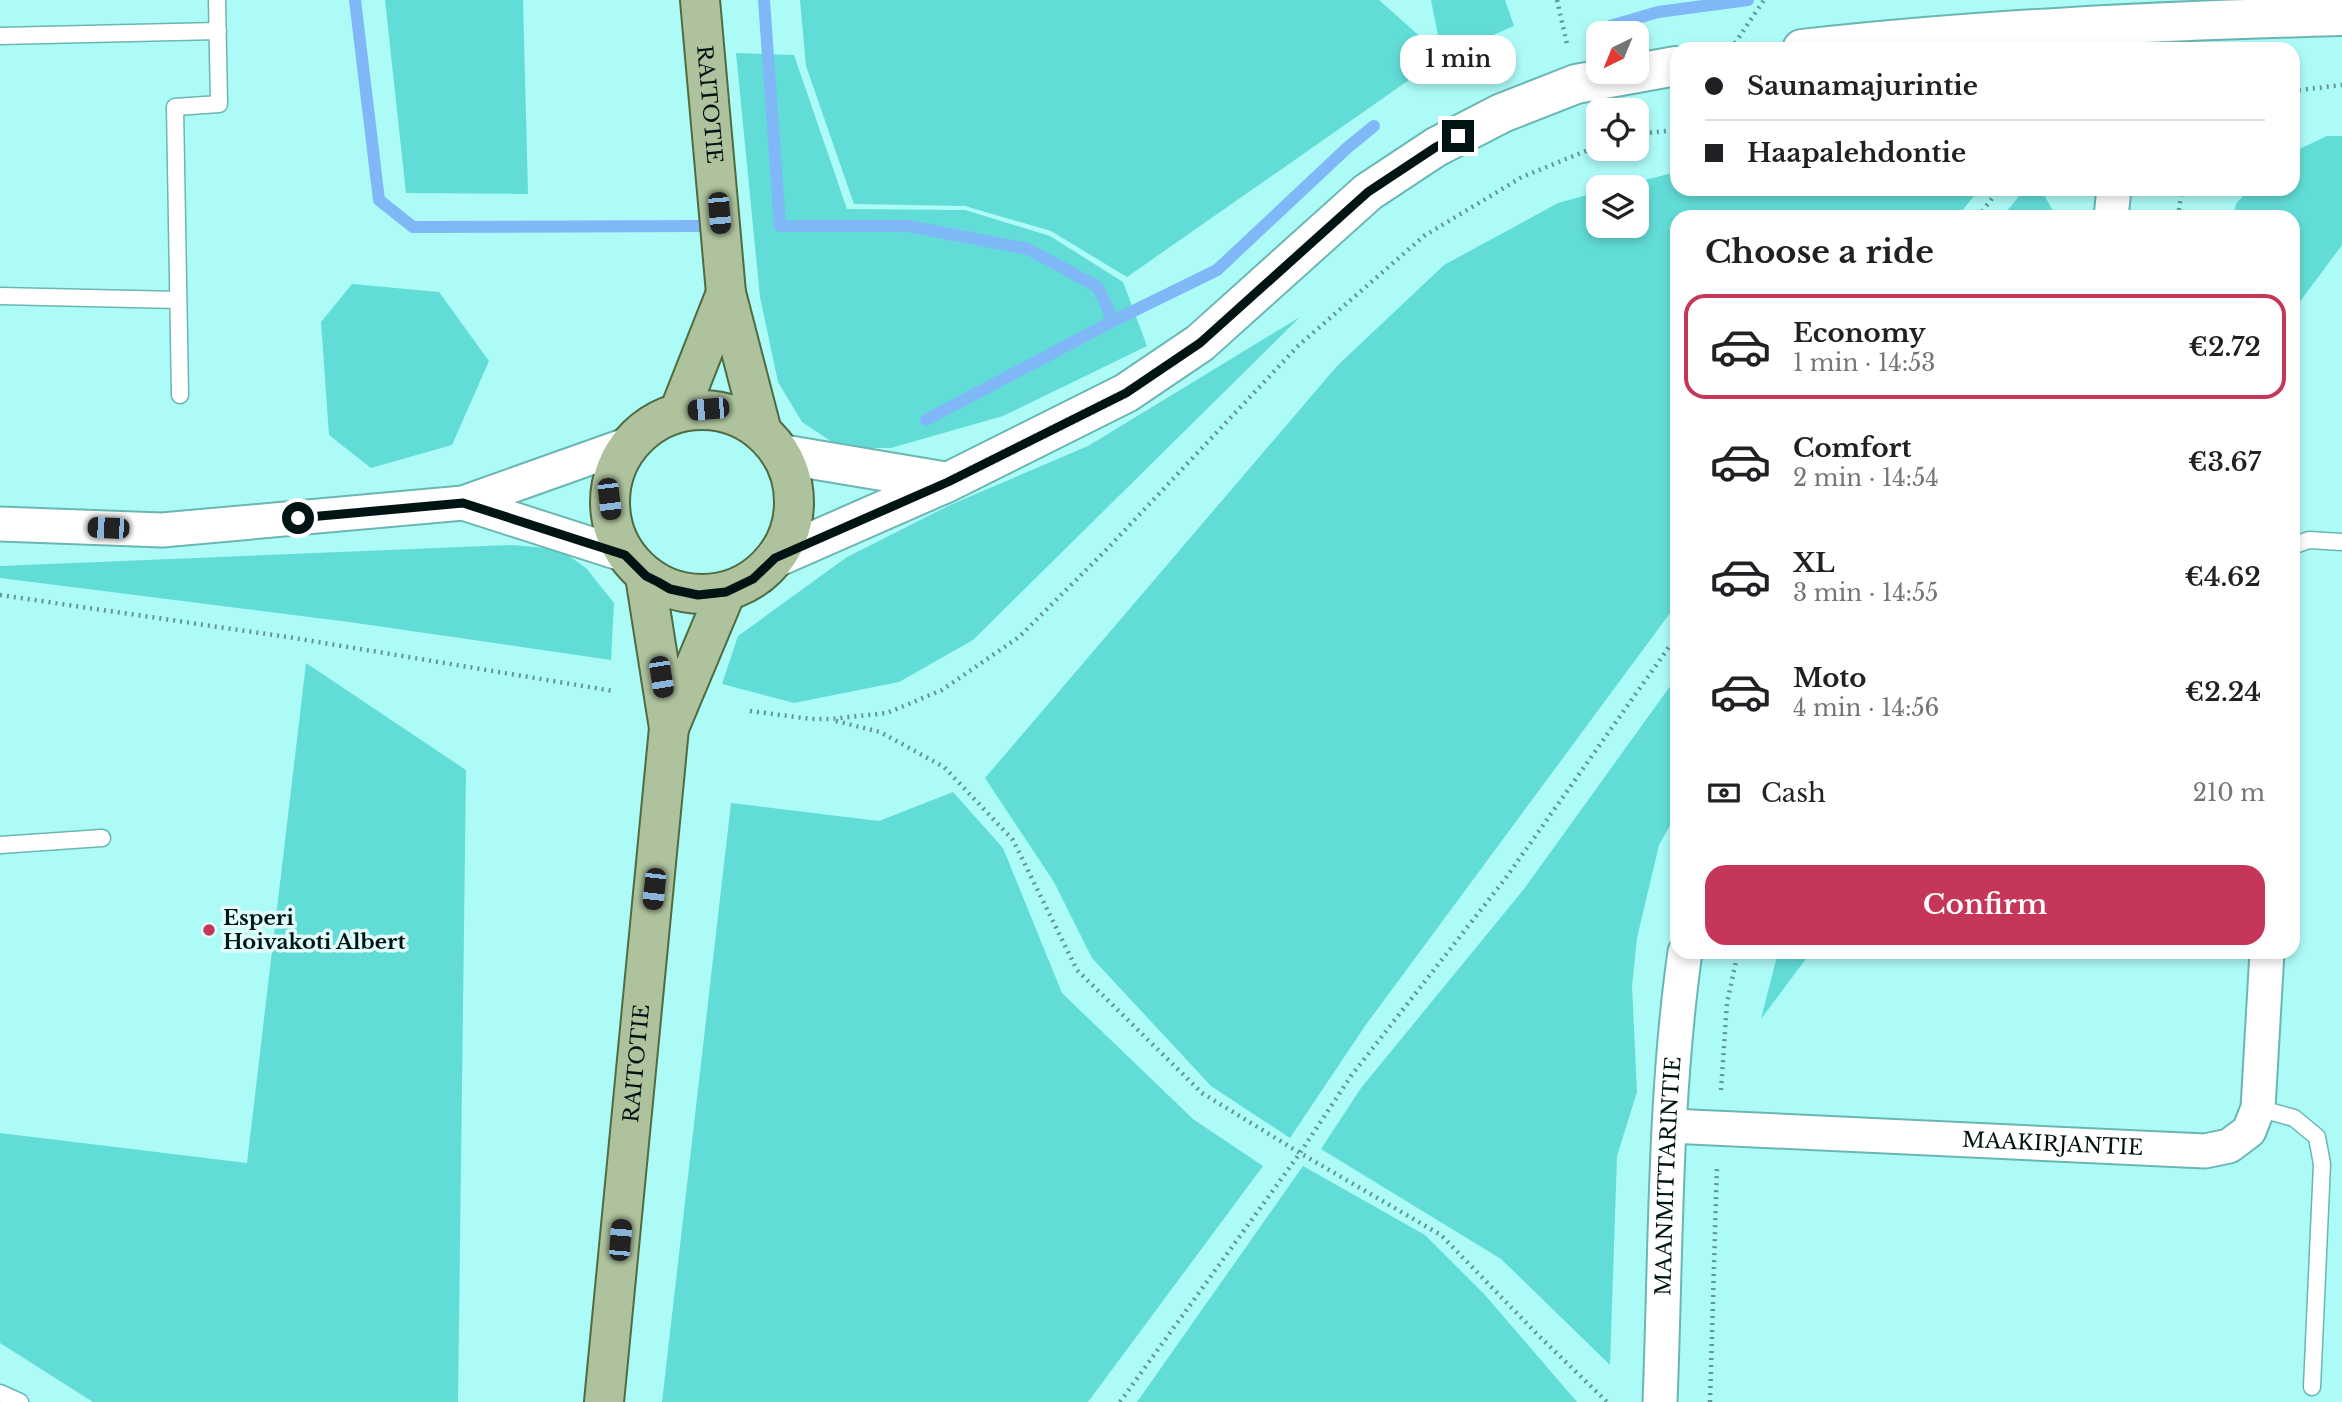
<!DOCTYPE html>
<html lang="en">
<head>
<meta charset="utf-8">
<style>
  body { margin:0; font-family:"Libre Baskerville",serif; background:#f2f2f2; color:#202124; height:100vh; display:flex; flex-direction:column; font-size:26px; white-space:nowrap }
  * { box-sizing:border-box; margin:0 }
  p { font-size:23px; color:#757577 }
  .icon { flex:none; width:38px; height:38px; fill:none; stroke:currentColor; stroke-width:2; stroke-linecap:round; stroke-linejoin:round }
  .map { position:relative; flex:1; overflow:hidden }
  .drawer { position:absolute; left:1670px; top:210px; width:630px; height:749px; display:flex; flex-direction:column; background:#fff; border-radius:21px; box-shadow:0 4px 10px #0003 }
  .drawer>* { flex:none }
  .banner { position:absolute; left:1670px; top:42px; width:630px; height:154px; border-radius:21px; box-shadow:0 4px 10px #0003; display:grid; align-content:center; height:154px; padding:0 35px; background:#fff }
  .needle { width:46px; rotate:223deg }
  .controls { position:absolute; left:1586px; top:21px; display:grid; gap:14px }
  .controls a { display:grid; place-items:center; width:63px; height:63px; border-radius:14px; background:#fff; box-shadow:0 4px 10px #0003; font-size:35px }
  .end { position:absolute; width:32px; height:32px; margin:-16px; border:9px solid #001413; background:#fff; box-shadow:0 0 0 4px #fff }
  .from { border-radius:50% }
  .bubble { position:absolute; height:49px; border-radius:21px; background:#fff; box-shadow:0 4px 10px #0003; font-size:23px; font-weight:600; line-height:49px; text-align:center }
  .car { position:absolute; width:21px; height:42px; margin:-21px -10px; border-radius:9px; box-shadow:0 0 5px 2px #0007; background:linear-gradient(#222 24%,#8ab4d8 0 40%,#222 0 76%,#8ab4d8 0 86%,#222 0) }
  .banner b { display:flex; align-items:center; gap:24px; height:66px; font-size:26px }
  .banner b+b { border-top:2px solid #e0e0e0 }
  .banner i { width:18px; height:18px; background:#202124 }
  ul { padding:0; list-style:none }
  li { display:flex; align-items:center; gap:21px; height:105px; margin:0 14px 10px; padding:0 21px; border:4px solid transparent; border-radius:21px }
  li div { flex:1 }
  li b { display:block; font-size:26px }
  li em { font-style:normal; font-weight:600 }
  li.selected { border-color:#c63658 }
  li>.icon { width:63px; height:63px; stroke-width:1.5 }
  h2 { padding:0 35px; font-size:32px; line-height:84px }
  .pay { display:flex; align-items:center; gap:18px; height:77px; padding:0 35px; font-size:26px }
  .pay p { margin-inline-start:auto }
  .action { display:flex; gap:14px; margin-top:auto; padding:14px 35px }
  .action a { flex:1; height:80px; border-radius:21px; background:#c63658; color:#fff; font-size:28px; font-weight:600; line-height:80px; text-align:center }
  .map>svg:first-child { display:block }
  .green { fill:#62dcd7 }
  .lines { fill:none; stroke-linecap:round; stroke-linejoin:round }
  .stream { stroke:#80b8f7; stroke-width:12 }
  .service-casing { stroke:#6ab6b3; stroke-width:19 }
  .minor-casing { stroke:#6ab6b3; stroke-width:37 }
  .tertiary-casing { stroke:#6ab6b3; stroke-width:42 }
  .primary-casing { stroke:#4e6b42; stroke-width:42 }
  .path { stroke:#619693; stroke-width:4.5; stroke-dasharray:2 5; stroke-linecap:butt }
  .service { stroke:#fff; stroke-width:16 }
  .minor { stroke:#fff; stroke-width:33 }
  .tertiary { stroke:#fff; stroke-width:38 }
  .primary { stroke:#aec29d; stroke-width:38 }
  .route { stroke:#001413; stroke-width:9 }
  .poi-dot { fill:#c63658; stroke:#e1fefc; stroke-width:2.5 }
  .labels { text-anchor:middle; stroke-width:7; stroke-linejoin:round; paint-order:stroke }
  .street-label { font-size:21px; fill:#001413; stroke:#e1fefc }
  .poi-label { font-size:21px; font-weight:bold; fill:#001413; stroke:#e1fefc; text-anchor:start }
</style>
</head>
<body>
<div class="map">
<svg width="2342" height="1402" viewBox="0 0 2342 1402">
  <rect width="100%" height="100%" fill="#adfbf7"/>
  <path class="green" d="M385,0H523L528,194L406,193Z
    M800,0H1379L1442,56L1431,0H1505L1514,26L1442,57L1127,277L1051,231L965,206L854,204L806,66Z
    M736,53L794,55L847,209L965,210L1050,236L1123,282L1147,346L1003,416L891,448H841L802,422L778,382L760,297Z
    M2327,136H2342V245L2293,311L2292,217H2233L2236,204L2249,189H2292L2293,152Z
    M1676,172V189H1980L1957,217H1676V605L1365,1026L1290,1138L1211,1086L1092,958L1054,882L985,778L1337,366L1444,265L1558,203L1598,192V226H1636V187H1618Z
    M2025,189H2041L2056,217H2002Z
    M352,284L439,292L489,361L452,445L371,468L329,435L321,322Z
    M1300,317L973,640L899,682L794,703L722,684L738,636L847,557L950,505L1088,446Z
    M512,545L559,549L586,568L614,603L611,660L349,622L0,578V566Z
    M306,663L466,770L458,1402H93L0,1343V1133L247,1163Z
    M1676,678V815L1659,845L1637,938L1632,986L1637,1092L1617,1156L1610,1365L1501,1259L1321,1149L1361,1088L1524,889Z
    M953,792L1003,848L1062,993L1193,1119L1263,1166L1088,1402H662L731,803L879,821Z
    M1778,952H1811L1761,1019Z
    M1303,1166L1425,1235L1485,1295L1577,1402H1137Z"/>
  <g class="lines">
    <path class="stream" d="M355,0L379,200L413,227L703,226
      M764,0L780,226H908L1028,249L1098,287L1113,321
      M1610,26L1658,12L1748,0
      M926,420L1113,321L1217,270L1347,148L1374,126"/>
    <g class="service-casing">
      <path id="service" d="M0,36L218,31
        M0,296L178,300
        M180,395L175,107L219,104L217,0
        M2292,546L2309,540L2342,542
        M0,845L102,838
        M2258,1108L2294,1118L2317,1137L2322,1164L2312,1387
        M0,1393L20,1402"/>
    </g>
    <g class="minor-casing">
      <g id="minor">
        <path d="M2111,217L2114,189"/>
        <path d="M463,503L625,555"/>
        <path d="M0,524L162,530L463,503L629,444"/>
        <path id="s1" d="M1670,1126L2205,1151L2229,1146L2249,1131L2258,1108L2267,952"/>
        <path id="s2" d="M1660,1402C1666,1252 1664,1100 1685,952"/>
      </g>
    </g>
    <g class="tertiary-casing">
      <path id="tertiary" d="M1802,49C1981,29 2162,21 2342,16
        M781,454L948,482
        M775,558L948,482L1126,393L1200,343L1368,192L1436,147L1502,113L1576,84L1676,66"/>
    </g>
    <g class="primary-casing">
      <g id="primary">
        <path id="s3" d="M700,0L726,293L762,432"/>
        <circle cx="702" cy="502" r="92"/>
        <path d="M679,412L726,293"/>
        <path d="M669,728L726,592"/>
        <path id="s4" d="M604,1402L669,728L645,576"/>
      </g>
    </g>
    <path class="path" d="M1557,0L1567,44
      M1731,49L1764,0
      M2292,91L2342,85
      M1636,134L1676,130
      M1978,217L1999,189
      M2178,217L2182,189
      M0,595L294,638L613,691
      M750,711L811,719H832L887,713L942,690L1019,637L1108,548L1298,346L1424,236L1522,177L1598,146
      M836,721L880,732L944,767L1013,840L1077,970L1202,1093L1300,1153L1441,1235L1539,1336L1607,1402
      M1721,1090L1727,1003L1738,952
      M1120,1402L1300,1153L1351,1076L1505,879L1676,637
      M1710,1402L1717,1165"/>
    <use href="#service" class="service"/>
    <use href="#minor" class="minor"/>
    <use href="#tertiary" class="tertiary"/>
    <use href="#primary" class="primary"/>
  </g>
  <g class="lines">
    <path class="route" d="M298,518L463,503L625,555L646,576L658,582L670,589L698,595L726,592L753,579L775,558L948,482L1126,393L1200,343L1368,192L1436,147L1458,136"/>
  </g>
  <circle class="poi-dot" cx="209" cy="930" r="7"/>
  <g class="labels">
    <g class="street-label">
      <text dy="7" stroke="none"><textPath href="#s3" startOffset="105">RAITOTIE</textPath></text>
      <text dy="7" stroke="none"><textPath href="#s4" startOffset="340">RAITOTIE</textPath></text>
      <text dy="7" stroke="none"><textPath href="#s1" startOffset="383">MAAKIRJANTIE</textPath></text>
      <text dy="7" stroke="none"><textPath href="#s2" startOffset="226">MAANMITTARINTIE</textPath></text>
    </g>
    <g class="poi-label">
      <text x="223" y="925">Esperi<tspan x="223" dy="24">Hoivakoti Albert</tspan></text>
    </g>
  </g>
</svg>
<div class="controls">
<a><svg class="needle" viewBox="-14 -14 28 28"><path d="M0-13l5 13h-10z" fill="#e53935"/><path d="M0 13l5-13h-10z" fill="#757577"/></svg></a>
<a><svg class="icon" aria-label="locate" viewBox="0 0 24 24"><circle cx="12" cy="12" r="6"/><path d="M12 2v4M12 18v4M2 12h4M18 12h4"/></svg></a>
<a><svg class="icon" aria-label="layers" viewBox="0 0 24 24"><path d="M12 4l9 5-9 5-9-5zM3 14l9 5 9-5"/></svg></a>
</div>
<i class="end from" style="left:298px;top:518px"></i>
<i class="end" style="left:1458px;top:136px"></i>
<div class="bubble" style="left:1400px;top:35px;width:116px">1 min</div>
<i class="car" style="left:719px;top:213px;rotate:175deg"></i>
<i class="car" style="left:708px;top:409px;rotate:265deg"></i>
<i class="car" style="left:609px;top:499px;rotate:173deg"></i>
<i class="car" style="left:108px;top:528px;rotate:272deg"></i>
<i class="car" style="left:661px;top:677px;rotate:171deg"></i>
<i class="car" style="left:654px;top:889px;rotate:186deg"></i>
<i class="car" style="left:620px;top:1240px;rotate:5deg"></i>
<div class="banner">
<b><i class="from"></i>Saunamajurintie</b>
<b><i></i>Haapalehdontie</b>
</div>
<section class="drawer">
<h2>Choose a ride</h2>
<ul>
<li class="selected"><svg class="icon" aria-label="car" viewBox="0 0 24 24"><path d="M5 17H2v-5l4-1 3-4h7l3 4 3 1v5h-3M9 17h6M6 11h13"/><circle cx="7" cy="17" r="2"/><circle cx="17" cy="17" r="2"/></svg><div><b>Economy</b><p>1 min · 14:53</p></div><em>€2.72</em></li>
<li><svg class="icon" aria-label="car" viewBox="0 0 24 24"><path d="M5 17H2v-5l4-1 3-4h7l3 4 3 1v5h-3M9 17h6M6 11h13"/><circle cx="7" cy="17" r="2"/><circle cx="17" cy="17" r="2"/></svg><div><b>Comfort</b><p>2 min · 14:54</p></div><em>€3.67</em></li>
<li><svg class="icon" aria-label="car" viewBox="0 0 24 24"><path d="M5 17H2v-5l4-1 3-4h7l3 4 3 1v5h-3M9 17h6M6 11h13"/><circle cx="7" cy="17" r="2"/><circle cx="17" cy="17" r="2"/></svg><div><b>XL</b><p>3 min · 14:55</p></div><em>€4.62</em></li>
<li><svg class="icon" aria-label="car" viewBox="0 0 24 24"><path d="M5 17H2v-5l4-1 3-4h7l3 4 3 1v5h-3M9 17h6M6 11h13"/><circle cx="7" cy="17" r="2"/><circle cx="17" cy="17" r="2"/></svg><div><b>Moto</b><p>4 min · 14:56</p></div><em>€2.24</em></li>
</ul>
<div class="pay"><svg class="icon" aria-label="cash" viewBox="0 0 24 24"><path d="M3 7h18v10H3z"/><circle cx="12" cy="12" r="2"/></svg>Cash<p>210 m</p></div>
<div class="action"><a>Confirm</a></div>
</section>
</div>
</body>
</html>
